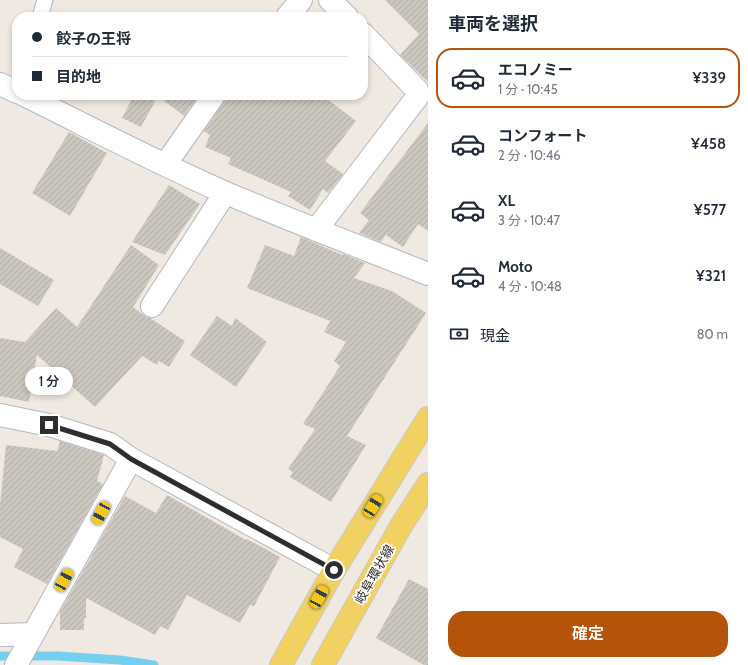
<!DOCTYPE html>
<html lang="ja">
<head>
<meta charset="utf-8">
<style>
  body { margin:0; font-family:Cabin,"Noto Sans JP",sans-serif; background:#f6f6f7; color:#1f2937; height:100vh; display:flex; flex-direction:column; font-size:15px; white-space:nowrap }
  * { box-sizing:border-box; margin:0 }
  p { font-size:13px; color:#747a83 }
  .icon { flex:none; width:22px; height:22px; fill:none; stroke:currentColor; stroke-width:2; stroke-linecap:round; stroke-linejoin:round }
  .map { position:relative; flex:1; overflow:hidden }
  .drawer { display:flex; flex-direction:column; background:#fff; width:320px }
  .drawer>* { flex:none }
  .guide { position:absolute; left:12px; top:12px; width:356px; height:88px; border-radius:16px; box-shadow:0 2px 6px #0003; display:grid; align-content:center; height:88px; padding:0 20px; background:#fff }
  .end { position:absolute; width:18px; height:18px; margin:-9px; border:5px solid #2e2e2e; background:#fff; box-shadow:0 0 0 2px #fff }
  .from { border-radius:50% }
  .bubble { position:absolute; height:28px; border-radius:14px; background:#fff; box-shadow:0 2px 6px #0003; font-size:13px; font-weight:600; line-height:28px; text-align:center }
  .car { position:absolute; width:12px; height:24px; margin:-12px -6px; border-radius:5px; box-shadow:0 0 3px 1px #0007; background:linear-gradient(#f5c518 24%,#345 0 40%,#f5c518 0 76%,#345 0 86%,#f5c518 0) }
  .guide b { display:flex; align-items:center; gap:14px; height:38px; font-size:15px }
  .guide b+b { border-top:1px solid #e0e1e3 }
  .guide i { width:10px; height:10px; background:#1f2937 }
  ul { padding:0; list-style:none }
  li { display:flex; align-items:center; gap:12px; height:60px; margin:0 8px 6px; padding:0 12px; border:2px solid transparent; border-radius:16px }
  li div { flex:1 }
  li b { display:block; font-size:15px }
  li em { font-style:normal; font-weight:600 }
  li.on { border-color:#b45309 }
  li>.icon { width:36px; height:36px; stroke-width:1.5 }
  h2 { padding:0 20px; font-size:18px; line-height:48px }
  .pay { display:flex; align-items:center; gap:10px; height:44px; padding:0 20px; font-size:15px }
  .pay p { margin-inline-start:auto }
  .action { display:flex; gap:8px; margin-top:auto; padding:8px 20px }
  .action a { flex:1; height:46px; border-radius:16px; background:#b45309; color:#fff; font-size:16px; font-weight:600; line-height:46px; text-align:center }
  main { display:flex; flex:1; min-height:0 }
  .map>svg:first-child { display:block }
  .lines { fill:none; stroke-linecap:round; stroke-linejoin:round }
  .stream { stroke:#75cff0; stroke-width:9 }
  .building { fill:url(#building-hatch) }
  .service-casing { stroke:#b4b7c1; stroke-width:17 }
  .minor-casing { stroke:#b4b7c1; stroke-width:24 }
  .primary-casing { stroke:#c9c9c9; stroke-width:24 }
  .service { stroke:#fff; stroke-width:15 }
  .minor { stroke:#fff; stroke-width:22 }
  .primary { stroke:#f2d163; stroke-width:22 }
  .route { stroke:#2e2e2e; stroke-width:5 }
  .labels { text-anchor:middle; stroke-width:3.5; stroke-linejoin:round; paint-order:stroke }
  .street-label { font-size:13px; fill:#2e2e2e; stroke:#fff }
</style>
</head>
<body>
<main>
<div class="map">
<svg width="428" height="665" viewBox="0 0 428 665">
  <defs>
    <pattern id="building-hatch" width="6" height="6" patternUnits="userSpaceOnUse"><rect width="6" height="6" fill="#cbc7bf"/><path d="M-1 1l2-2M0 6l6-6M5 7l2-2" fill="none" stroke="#afaba4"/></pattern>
  </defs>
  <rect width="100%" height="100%" fill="#efe9e1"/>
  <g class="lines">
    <path class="stream" d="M0,656H58L120,660L154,665"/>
  </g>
  <path class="building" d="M385,0H428V82L400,55L419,34Z
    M134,95H199L184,116L158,96L141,127L122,118Z
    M226,95H322L356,121L325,161L343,174L328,193L323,189L310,210L288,196L291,192L228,164L231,158L205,147L210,135L204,131L224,102Z
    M428,123V231L418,224L403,247L386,235L381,242L359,233L369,220L360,213Z
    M69,132L107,153L70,216L32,193Z
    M169,185L200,204L165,255L132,242Z
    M301,237L342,255L343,254L365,263L354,278L392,291L426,313L347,436L366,445L331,502L290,477L293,472L288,469L315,429L303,424L340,366L334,361L346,342L324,332L330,321L247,288L265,245L294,256Z
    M131,245L159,265L133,307L146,317L150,318L185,341L169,367L159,361L157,365L142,356L95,407L37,355L29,402L0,396V338L25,342L56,308L77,327Z
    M0,248L54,280L38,306L0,284Z
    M217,316L232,326L235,318L267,342L236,387L190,355Z
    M60,441L104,455L97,481L103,484L47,584L14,567L23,549L0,537V505L6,445L57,451Z
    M167,495L246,540L247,539L280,557L254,606L250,605L240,623L187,595L168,630L160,626L155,635L86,598V618H84V630H60V612L125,496L156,513Z
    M409,579L428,589V665H424L376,638Z"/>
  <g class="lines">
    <g class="service-casing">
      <path id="service" d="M40,17L45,0"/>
    </g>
    <g class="minor-casing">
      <path id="minor" d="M330,0L347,17
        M287,17L301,0
        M0,84L17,92
        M24,95C91,128 157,163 226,193C292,221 360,247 428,274
        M165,165L214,95
        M316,230L418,96L417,90L363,34
        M152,306L225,193
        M0,415L49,425L110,444L131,459
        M0,635L33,634
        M16,665L131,459L334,570"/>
    </g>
    <g class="primary-casing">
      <path id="primary" d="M281,665L334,570L428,418
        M323,665L401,526L428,484"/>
    </g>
    <use href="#service" class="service"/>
    <use href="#minor" class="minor"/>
    <use href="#primary" class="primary"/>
  </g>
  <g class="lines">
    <path class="route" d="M49,425L110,444L131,459L334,570"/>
  </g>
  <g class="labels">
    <g class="street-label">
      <text transform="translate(374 574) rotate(-60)" y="5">岐阜環状線</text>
    </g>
  </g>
</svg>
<i class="end from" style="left:334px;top:570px"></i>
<i class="end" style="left:49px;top:425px"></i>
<div class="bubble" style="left:25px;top:367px;width:48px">1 分</div>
<i class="car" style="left:373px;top:506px;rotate:32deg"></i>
<i class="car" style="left:101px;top:513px;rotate:209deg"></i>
<i class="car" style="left:64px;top:580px;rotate:29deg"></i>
<i class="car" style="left:319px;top:597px;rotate:29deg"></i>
<div class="guide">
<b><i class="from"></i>餃子の王将</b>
<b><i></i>目的地</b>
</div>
</div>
<section class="drawer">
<h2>車両を選択</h2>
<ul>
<li class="on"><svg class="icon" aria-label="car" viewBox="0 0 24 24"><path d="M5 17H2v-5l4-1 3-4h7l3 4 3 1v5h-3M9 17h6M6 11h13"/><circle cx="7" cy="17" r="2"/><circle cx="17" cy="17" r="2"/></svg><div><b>エコノミー</b><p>1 分 · 10:45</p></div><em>¥339</em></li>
<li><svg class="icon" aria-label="car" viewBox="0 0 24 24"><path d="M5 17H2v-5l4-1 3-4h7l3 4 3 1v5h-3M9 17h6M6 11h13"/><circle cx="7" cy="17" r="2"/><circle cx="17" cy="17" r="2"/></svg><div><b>コンフォート</b><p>2 分 · 10:46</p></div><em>¥458</em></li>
<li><svg class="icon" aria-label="car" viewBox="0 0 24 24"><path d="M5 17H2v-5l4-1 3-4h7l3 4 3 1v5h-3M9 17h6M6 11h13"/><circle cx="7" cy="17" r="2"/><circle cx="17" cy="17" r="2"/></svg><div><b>XL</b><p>3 分 · 10:47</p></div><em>¥577</em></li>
<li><svg class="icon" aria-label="car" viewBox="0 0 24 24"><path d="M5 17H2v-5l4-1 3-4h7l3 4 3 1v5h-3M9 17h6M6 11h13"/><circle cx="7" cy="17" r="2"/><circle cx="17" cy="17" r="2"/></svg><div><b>Moto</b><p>4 分 · 10:48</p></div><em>¥321</em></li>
</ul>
<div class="pay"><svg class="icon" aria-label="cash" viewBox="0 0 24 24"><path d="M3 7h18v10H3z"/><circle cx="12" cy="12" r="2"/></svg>現金<p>80 m</p></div>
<div class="action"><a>確定</a></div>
</section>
</main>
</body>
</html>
